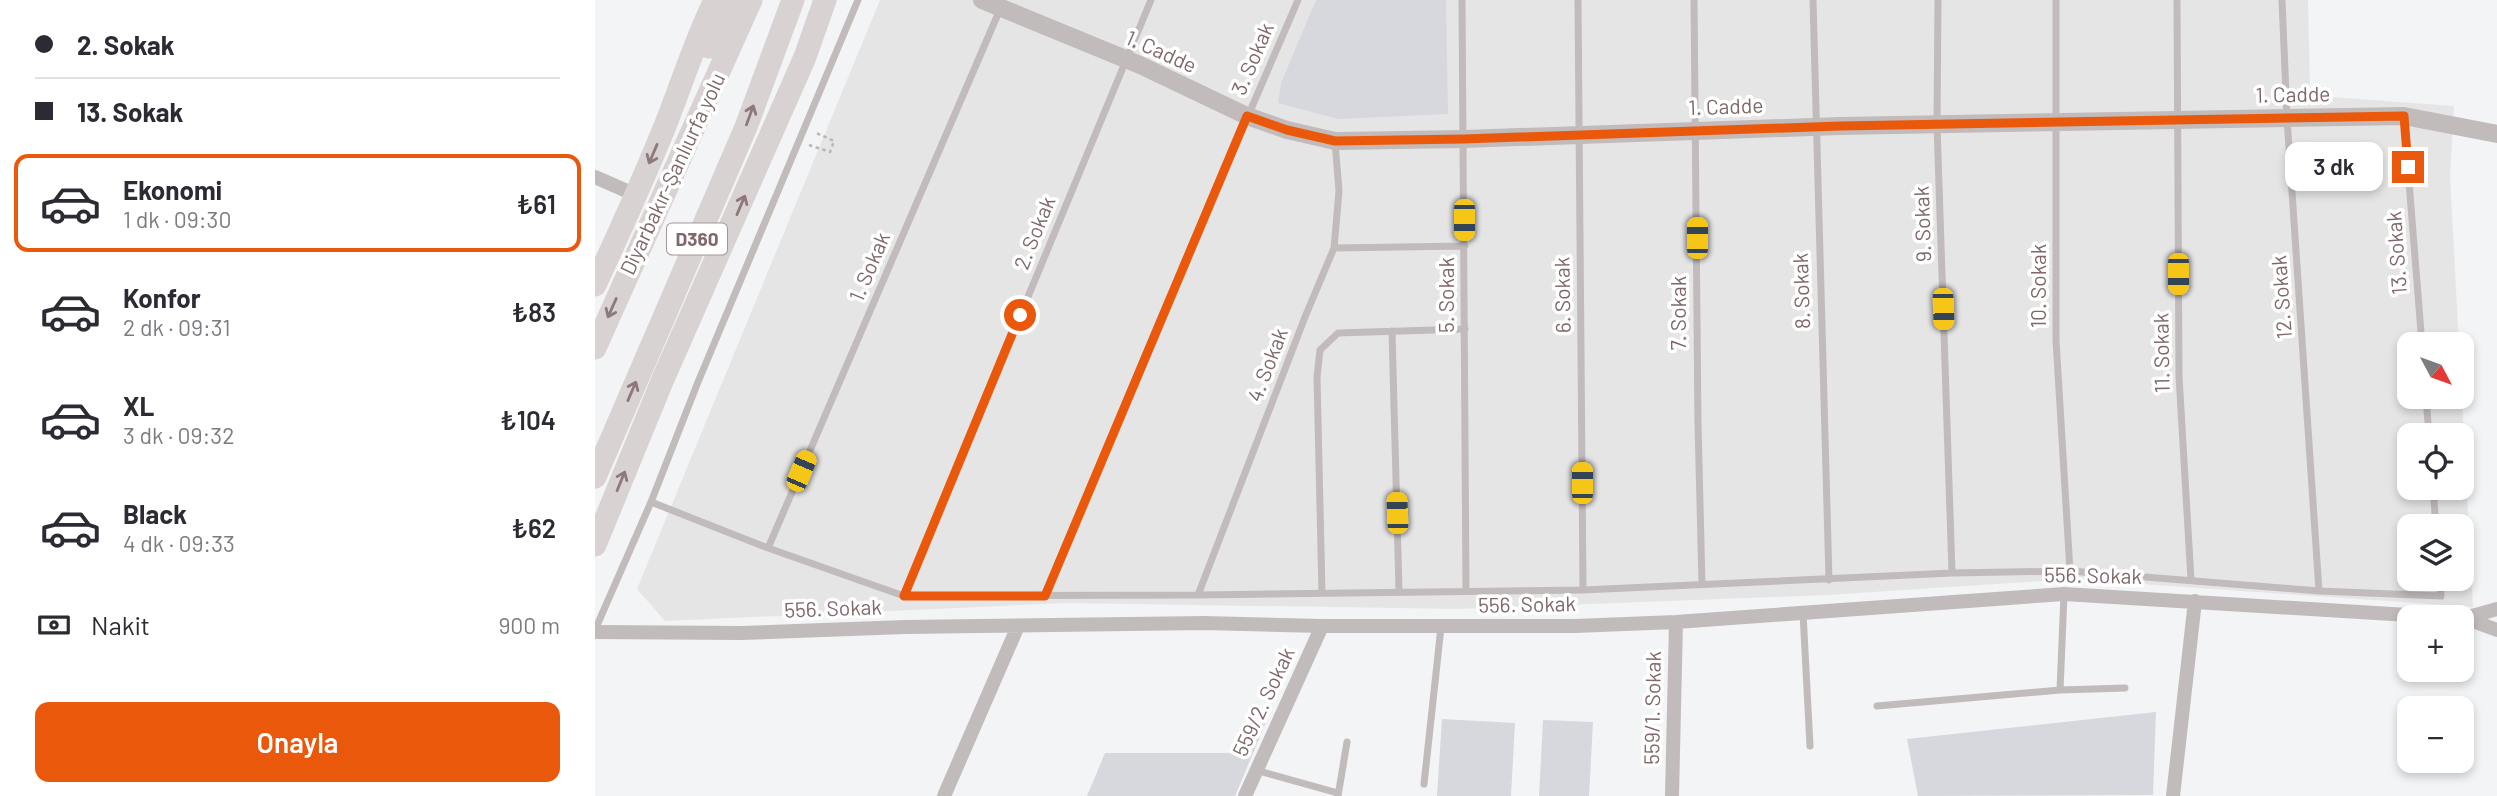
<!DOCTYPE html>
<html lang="tr">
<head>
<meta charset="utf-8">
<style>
  body { margin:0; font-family:Barlow,sans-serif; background:#f7f7f7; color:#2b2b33; height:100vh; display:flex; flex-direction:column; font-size:26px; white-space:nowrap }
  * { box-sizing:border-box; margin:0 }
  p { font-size:23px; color:#7c7c81 }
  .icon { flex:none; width:38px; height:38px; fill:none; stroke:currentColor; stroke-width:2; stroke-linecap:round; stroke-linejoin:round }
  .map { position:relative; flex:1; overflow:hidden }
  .panel { display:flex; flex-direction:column; background:#fff; width:595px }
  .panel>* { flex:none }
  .guide { display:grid; align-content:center; height:154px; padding:0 35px; background:#fff }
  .needle { width:46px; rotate:131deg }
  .buttons { position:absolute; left:1802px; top:332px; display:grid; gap:14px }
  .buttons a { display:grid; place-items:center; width:77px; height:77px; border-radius:14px; background:#fff; box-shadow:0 4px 10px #0003; font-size:35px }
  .end { position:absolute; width:32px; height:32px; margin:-16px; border:9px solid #ea580c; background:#fff; box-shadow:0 0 0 4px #fff }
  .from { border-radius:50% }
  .bubble { position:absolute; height:49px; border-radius:14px; background:#fff; box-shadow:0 4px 10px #0003; font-size:23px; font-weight:600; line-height:49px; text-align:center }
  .car { position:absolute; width:21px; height:42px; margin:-21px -10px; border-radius:9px; box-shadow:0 0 5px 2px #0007; background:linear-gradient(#f5c518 24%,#345 0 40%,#f5c518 0 76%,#345 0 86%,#f5c518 0) }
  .guide b { display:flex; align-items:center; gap:24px; height:66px; font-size:26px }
  .guide b+b { border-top:2px solid #e1e1e2 }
  .guide i { width:18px; height:18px; background:#2b2b33 }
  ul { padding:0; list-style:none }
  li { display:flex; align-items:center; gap:21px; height:98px; margin:0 14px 10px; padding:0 21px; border:4px solid transparent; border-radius:14px }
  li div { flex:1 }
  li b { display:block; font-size:26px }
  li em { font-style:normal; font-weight:600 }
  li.on { border-color:#ea580c }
  li>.icon { width:63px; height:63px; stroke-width:1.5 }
  .pay { display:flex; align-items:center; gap:18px; height:77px; padding:0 35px; font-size:26px }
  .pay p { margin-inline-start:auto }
  .button { display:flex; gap:14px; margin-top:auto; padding:14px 35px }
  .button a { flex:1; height:80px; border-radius:14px; background:#ea580c; color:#fff; font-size:28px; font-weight:600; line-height:80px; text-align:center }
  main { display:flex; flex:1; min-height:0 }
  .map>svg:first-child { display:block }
  .built { fill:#e6e5e6; fill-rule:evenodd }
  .green { fill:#d7d7de }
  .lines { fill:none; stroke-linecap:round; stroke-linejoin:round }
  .path { stroke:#bab5b6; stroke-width:2.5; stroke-dasharray:3.5 3.5; stroke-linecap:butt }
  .service { stroke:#c2bbbb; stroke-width:7 }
  .minor { stroke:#c2bbbb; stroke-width:14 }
  .tertiary { stroke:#c2bbbb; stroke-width:18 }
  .trunk { stroke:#d9d2d2; stroke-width:23 }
  .oneway { stroke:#8d787a }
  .route { stroke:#ea580c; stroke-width:9 }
  .labels { text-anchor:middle; stroke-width:7; stroke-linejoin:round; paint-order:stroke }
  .shield { fill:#fff; stroke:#a69597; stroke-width:2 }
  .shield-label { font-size:19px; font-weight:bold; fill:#80686a }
  .street-label { font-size:21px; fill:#80686a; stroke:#fff }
</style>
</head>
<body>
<main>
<section class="panel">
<div class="guide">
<b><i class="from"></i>2. Sokak</b>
<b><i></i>13. Sokak</b>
</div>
<ul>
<li class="on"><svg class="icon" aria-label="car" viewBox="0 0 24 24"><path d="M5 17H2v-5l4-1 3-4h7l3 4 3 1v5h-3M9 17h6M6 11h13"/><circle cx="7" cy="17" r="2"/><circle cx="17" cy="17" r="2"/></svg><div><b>Ekonomi</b><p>1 dk · 09:30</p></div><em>₺61</em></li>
<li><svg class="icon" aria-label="car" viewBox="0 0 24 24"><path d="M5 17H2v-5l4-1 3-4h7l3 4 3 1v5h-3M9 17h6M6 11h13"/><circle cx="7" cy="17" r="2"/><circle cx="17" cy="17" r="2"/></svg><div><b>Konfor</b><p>2 dk · 09:31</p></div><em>₺83</em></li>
<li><svg class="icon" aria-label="car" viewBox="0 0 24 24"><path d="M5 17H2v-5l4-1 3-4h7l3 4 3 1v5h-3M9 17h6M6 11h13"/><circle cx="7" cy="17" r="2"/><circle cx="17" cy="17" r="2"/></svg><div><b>XL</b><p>3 dk · 09:32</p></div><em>₺104</em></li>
<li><svg class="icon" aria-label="car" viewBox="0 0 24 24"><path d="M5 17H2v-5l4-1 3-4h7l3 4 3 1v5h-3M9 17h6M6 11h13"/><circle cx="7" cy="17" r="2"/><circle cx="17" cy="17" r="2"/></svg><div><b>Black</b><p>4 dk · 09:33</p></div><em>₺62</em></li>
</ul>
<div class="pay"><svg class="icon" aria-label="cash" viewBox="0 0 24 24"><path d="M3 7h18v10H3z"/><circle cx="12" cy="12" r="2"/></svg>Nakit<p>900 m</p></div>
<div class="button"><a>Onayla</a></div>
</section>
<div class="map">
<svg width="1902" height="796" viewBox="0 0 1902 796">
  <rect width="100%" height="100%" fill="#f2f4f5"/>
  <path class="built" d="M285,0H1713L1715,89L1722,96L1859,106L1855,176L1864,345H1815V397H1867L1878,607L1475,579L1233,595L862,609L472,603L70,621L42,589ZM1815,436H1867V488H1815ZM1815,527H1867V579H1815Z"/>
  <path class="green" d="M721,0H851L853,114L743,119L683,103L686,83Z
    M1561,712L1558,795L1323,796L1312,739Z
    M663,719L672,720L640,796H492L510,753H641Z
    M847,719L920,723L916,796H842Z
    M948,720L998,722L994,796H944Z"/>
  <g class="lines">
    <path class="path" d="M214,145L235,152L239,141L219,132"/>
    <path class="service" d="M867,0L871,590
      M983,0L988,590
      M1099,0L1103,424L1107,584
      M1218,0L1234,580
      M1343,0L1342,125L1357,573
      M1461,0V340L1475,571
      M1582,0L1584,376L1596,580
      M1687,0L1692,118L1724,591
      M1809,119L1827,345
      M739,248L870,246
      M797,331L804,591
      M1831,397L1834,436
      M1838,488L1841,527
      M56,502L173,548L309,596L603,595L988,590L1357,573L1475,571L1724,591L1846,596L1845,579
      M173,548L406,7
      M727,593L722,377L725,350L743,333L870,329
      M603,595L710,317L739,248L744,191L740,142
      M309,596L556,0
      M450,596L565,320L703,0
      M1208,613L1215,746
      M0,630L56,502L103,382L263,0
      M1465,690L1469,595
      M1282,706L1465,690L1530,688
      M660,770L743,793
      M829,784L846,627
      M743,796L752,742"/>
    <path class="minor" d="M0,177L41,195
      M1902,609L1870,618L1902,630
      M0,632L146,633L310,627L609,623L727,626H980L1081,622L1469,594L1862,618
      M349,796L423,626
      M650,796L727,626
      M1077,796L1081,622
      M1578,796L1600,601"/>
    <path class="tertiary" d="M387,0L545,65L652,116L692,130L740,141L869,139L1245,126L1809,116L1902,134"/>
    <path class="trunk" d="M114,47L139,0
      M0,285C25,231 50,176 72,121C88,80 101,39 120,0
      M0,348L156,0
      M0,477L151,127L198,0
      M0,545L68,379L210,57L230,0"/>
  </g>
  <defs><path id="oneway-shaft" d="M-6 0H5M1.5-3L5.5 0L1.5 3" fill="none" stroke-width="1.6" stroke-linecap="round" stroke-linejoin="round" transform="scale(1.75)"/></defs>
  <g class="oneway">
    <use href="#oneway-shaft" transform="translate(155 115) rotate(-70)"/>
    <use href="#oneway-shaft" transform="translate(58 154) rotate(113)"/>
    <use href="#oneway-shaft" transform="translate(146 205) rotate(-67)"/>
    <use href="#oneway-shaft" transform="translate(17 308) rotate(114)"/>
    <use href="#oneway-shaft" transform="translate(37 391) rotate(-67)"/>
    <use href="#oneway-shaft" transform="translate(26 481) rotate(-68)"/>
  </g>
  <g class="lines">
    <path class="route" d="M425,315L309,596H450L652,116L692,130L740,141L869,139L1245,126L1809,116L1813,167"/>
  </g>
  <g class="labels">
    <rect class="shield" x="72" y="223.5" width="60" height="31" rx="5"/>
    <g class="shield-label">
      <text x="102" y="246">D360</text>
    </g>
    <g class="street-label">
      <text transform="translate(566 52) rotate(24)" y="7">1. Cadde</text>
      <text transform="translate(658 59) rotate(-67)" y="7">3. Sokak</text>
      <text transform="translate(1698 95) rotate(-1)" y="7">1. Cadde</text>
      <text transform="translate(1131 107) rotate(-2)" y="7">1. Cadde</text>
      <text transform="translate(78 174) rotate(-65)" y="7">Diyarbakır-Şanlıurfa yolu</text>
      <text transform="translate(1328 224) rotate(-92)" y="7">9. Sokak</text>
      <text transform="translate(440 233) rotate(-68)" y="7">2. Sokak</text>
      <text transform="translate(1802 253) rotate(-94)" y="7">13. Sokak</text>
      <text transform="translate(275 267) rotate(-67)" y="7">1. Sokak</text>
      <text transform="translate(1444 286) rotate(-90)" y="7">10. Sokak</text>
      <text transform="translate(1207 291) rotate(-92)" y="7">8. Sokak</text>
      <text transform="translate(852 295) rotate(-90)" y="7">5. Sokak</text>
      <text transform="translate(968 295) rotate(-91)" y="7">6. Sokak</text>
      <text transform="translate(1687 297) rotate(-94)" y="7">12. Sokak</text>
      <text transform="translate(1084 313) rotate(-90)" y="7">7. Sokak</text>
      <text transform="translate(1567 353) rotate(-91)" y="7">11. Sokak</text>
      <text transform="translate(673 365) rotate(-69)" y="7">4. Sokak</text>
      <text transform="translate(1498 576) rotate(1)" y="7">556. Sokak</text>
      <text transform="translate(932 605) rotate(-1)" y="7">556. Sokak</text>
      <text transform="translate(238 609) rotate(-2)" y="7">556. Sokak</text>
      <text transform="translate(669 702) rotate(-65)" y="7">559/2. Sokak</text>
      <text transform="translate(1058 708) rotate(-89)" y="7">559/1. Sokak</text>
    </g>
  </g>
</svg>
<div class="buttons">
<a><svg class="needle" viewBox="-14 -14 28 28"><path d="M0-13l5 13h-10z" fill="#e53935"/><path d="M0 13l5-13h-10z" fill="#7c7c81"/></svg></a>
<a><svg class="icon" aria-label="locate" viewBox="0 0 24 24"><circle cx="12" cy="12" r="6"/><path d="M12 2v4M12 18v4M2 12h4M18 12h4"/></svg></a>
<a><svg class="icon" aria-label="layers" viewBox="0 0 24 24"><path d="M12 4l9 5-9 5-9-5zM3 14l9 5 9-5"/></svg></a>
<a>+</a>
<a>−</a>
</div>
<i class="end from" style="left:425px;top:315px"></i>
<i class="end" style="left:1813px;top:167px"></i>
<div class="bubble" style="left:1690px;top:142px;width:98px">3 dk</div>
<i class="car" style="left:869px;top:220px;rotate:180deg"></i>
<i class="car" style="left:1102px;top:238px;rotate:0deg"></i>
<i class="car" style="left:1583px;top:274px;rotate:180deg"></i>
<i class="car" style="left:1348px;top:309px;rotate:178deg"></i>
<i class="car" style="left:206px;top:471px;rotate:23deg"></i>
<i class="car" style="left:987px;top:483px;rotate:0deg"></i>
<i class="car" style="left:802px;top:513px;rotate:358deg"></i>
</div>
</main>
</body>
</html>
